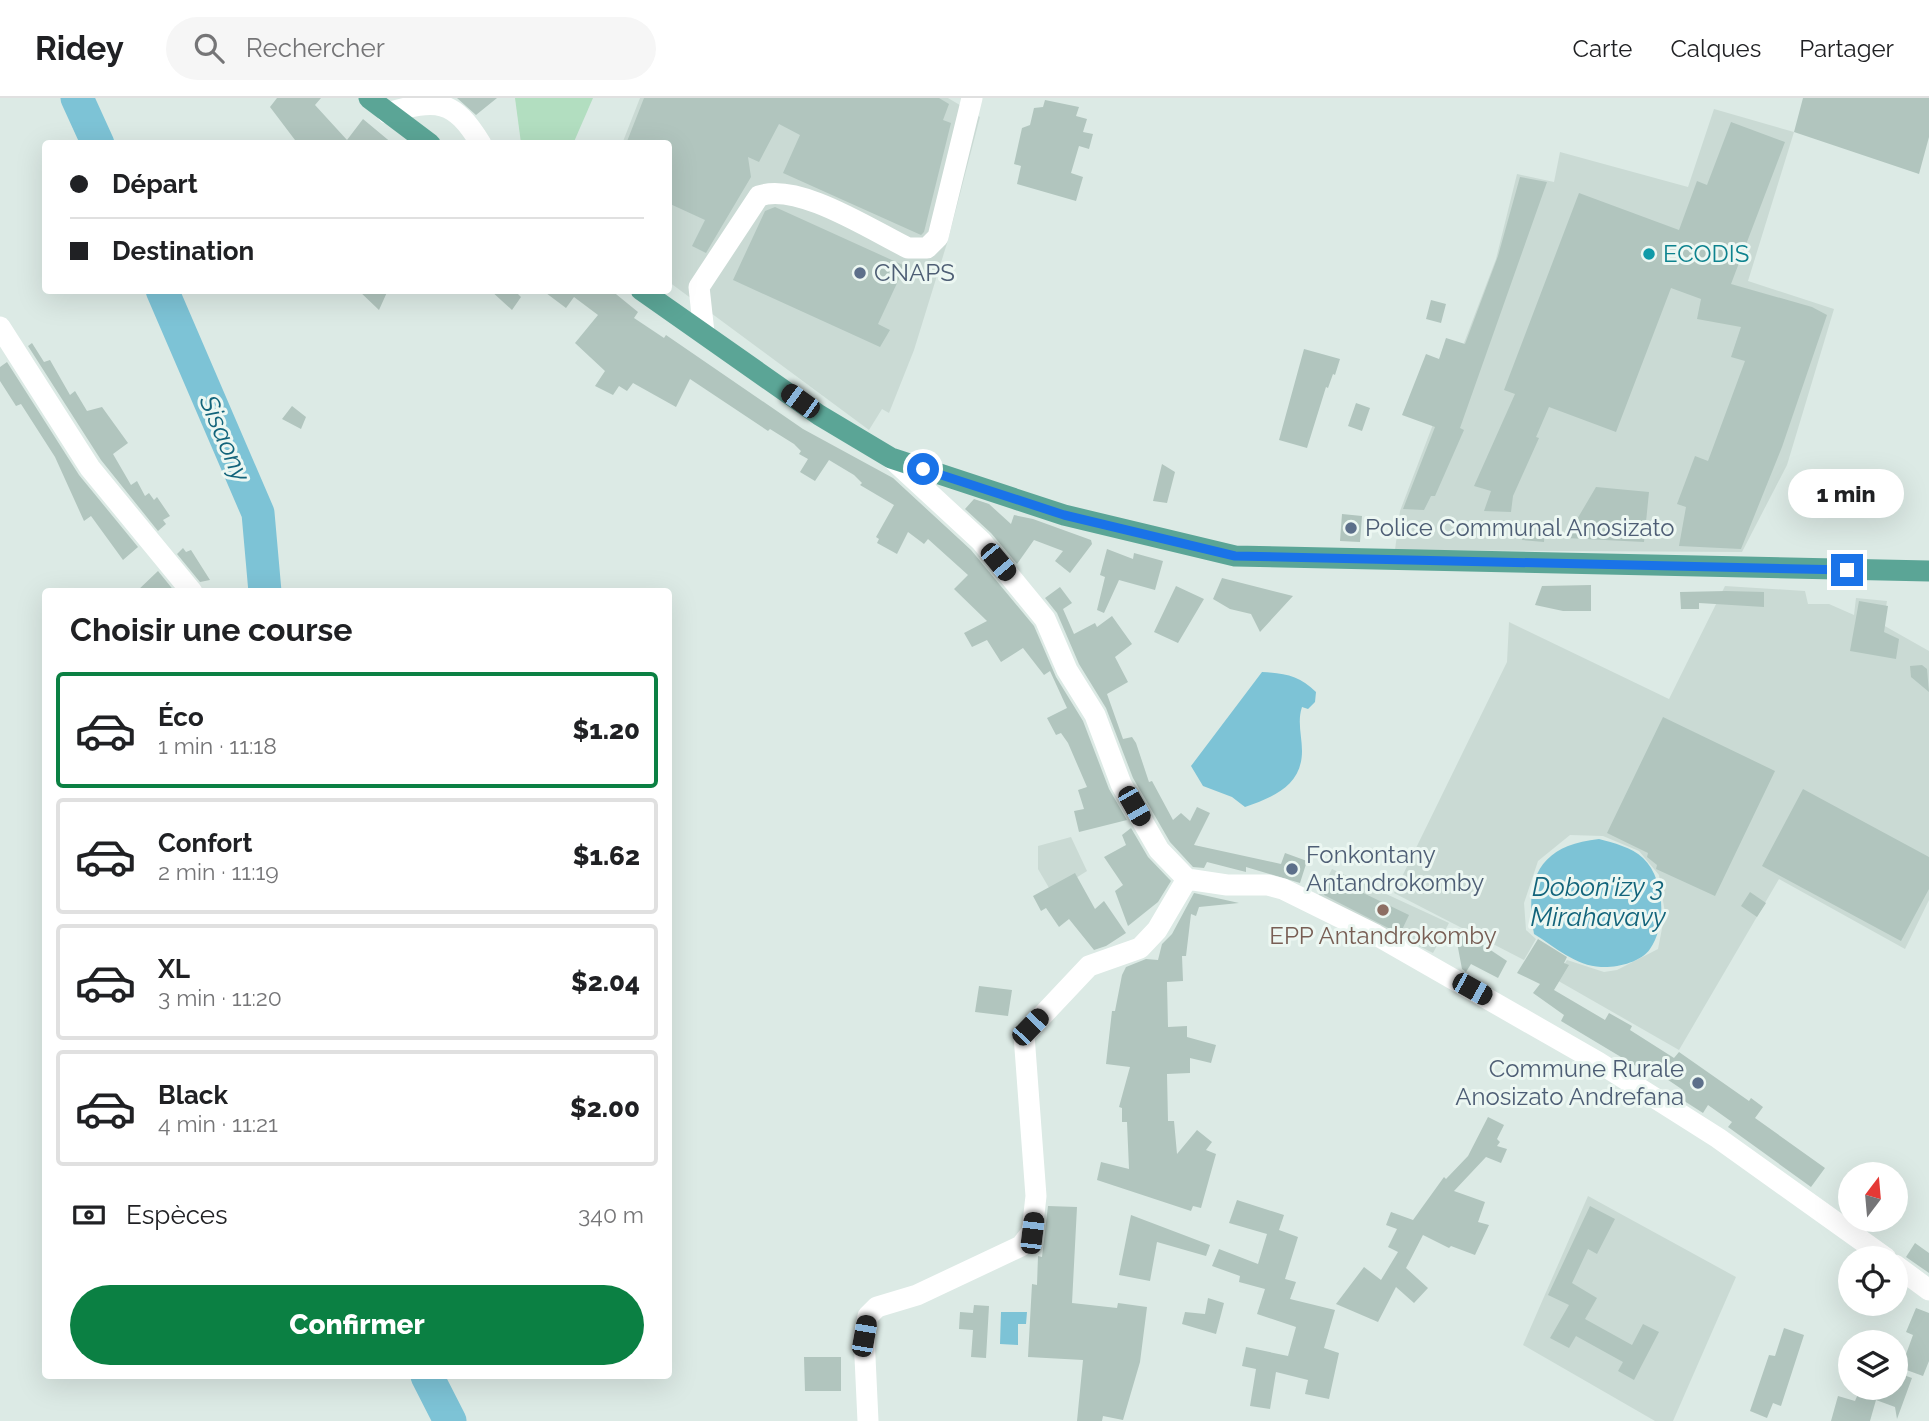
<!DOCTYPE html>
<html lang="fr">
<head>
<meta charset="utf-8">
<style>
  body { margin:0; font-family:Raleway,sans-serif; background:#f6f6f6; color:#202124; height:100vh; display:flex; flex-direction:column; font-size:26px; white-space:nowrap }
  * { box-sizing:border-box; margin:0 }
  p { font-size:23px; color:#757577 }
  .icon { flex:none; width:38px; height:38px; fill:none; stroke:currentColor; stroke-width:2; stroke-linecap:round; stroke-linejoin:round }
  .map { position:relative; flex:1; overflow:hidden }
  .sheet { position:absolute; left:42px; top:490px; width:630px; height:791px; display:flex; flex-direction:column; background:#fff; border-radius:7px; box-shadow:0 7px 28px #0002 }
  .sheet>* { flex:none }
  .guide { position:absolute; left:42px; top:42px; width:630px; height:154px; border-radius:7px; box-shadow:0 7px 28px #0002; display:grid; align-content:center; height:154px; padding:0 28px; background:#fff }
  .needle { width:46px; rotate:16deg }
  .controls { position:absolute; left:1838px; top:1064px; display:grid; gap:14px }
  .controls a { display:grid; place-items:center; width:70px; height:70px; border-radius:50%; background:#fff; box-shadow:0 7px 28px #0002; font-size:35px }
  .end { position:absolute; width:32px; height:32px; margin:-16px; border:9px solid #1a73e8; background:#fff; box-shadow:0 0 0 4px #fff }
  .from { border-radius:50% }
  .bubble { position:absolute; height:49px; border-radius:24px; background:#fff; box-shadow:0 7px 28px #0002; font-size:23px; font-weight:800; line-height:49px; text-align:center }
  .car { position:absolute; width:21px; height:42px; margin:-21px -10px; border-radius:9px; box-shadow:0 0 5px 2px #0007; background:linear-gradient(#222 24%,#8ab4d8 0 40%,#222 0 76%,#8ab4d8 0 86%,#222 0) }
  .guide b { display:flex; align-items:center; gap:24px; height:66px; font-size:26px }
  .guide b+b { border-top:2px solid #e0e0e0 }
  .guide i { width:18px; height:18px; background:#202124 }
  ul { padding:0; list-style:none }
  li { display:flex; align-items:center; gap:21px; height:116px; margin:0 14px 10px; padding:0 14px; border:4px solid #e0e0e0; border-radius:7px }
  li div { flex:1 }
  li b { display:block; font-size:26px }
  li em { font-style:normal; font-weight:800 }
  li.current { border-color:#0b8043 }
  li>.icon { width:63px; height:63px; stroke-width:1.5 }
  h2 { padding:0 28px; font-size:32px; line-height:84px }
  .pay { display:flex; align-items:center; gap:18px; height:77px; padding:0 28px; font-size:26px }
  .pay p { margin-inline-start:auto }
  .cta { display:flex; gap:14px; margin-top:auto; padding:14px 28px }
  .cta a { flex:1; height:80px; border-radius:42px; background:#0b8043; color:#fff; font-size:28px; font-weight:800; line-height:80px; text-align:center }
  header { display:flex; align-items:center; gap:42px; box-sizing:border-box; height:98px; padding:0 35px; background:#fff; border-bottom:2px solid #e0e0e0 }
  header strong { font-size:33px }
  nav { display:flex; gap:38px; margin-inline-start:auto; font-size:24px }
  .search { width:490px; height:63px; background:#f6f6f6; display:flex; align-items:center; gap:18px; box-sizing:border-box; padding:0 24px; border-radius:38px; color:#757577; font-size:26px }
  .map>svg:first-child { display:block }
  .built { fill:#cadad4 }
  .green { fill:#b2dec0 }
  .water { fill:#7dc3d6 }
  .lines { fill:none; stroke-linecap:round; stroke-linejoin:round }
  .river { stroke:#7dc3d6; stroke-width:33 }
  .building { fill:#b1c5be }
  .minor { stroke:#fff; stroke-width:21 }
  .major { stroke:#5ba596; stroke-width:21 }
  .route { stroke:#1a73e8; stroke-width:9 }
  .culture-dot { fill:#0f9aa8; stroke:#ecf7f2; stroke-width:2.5 }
  .service-dot { fill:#5c6f8a; stroke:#ecf7f2; stroke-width:2.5 }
  .education-dot { fill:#8d6e63; stroke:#ecf7f2; stroke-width:2.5 }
  .labels { text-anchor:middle; stroke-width:6; stroke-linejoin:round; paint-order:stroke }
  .culture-label { font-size:24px; fill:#0d838f; stroke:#ecf7f2; text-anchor:start }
  .service-label { font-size:24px; fill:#4e5e75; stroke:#ecf7f2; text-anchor:start }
  .education-label { font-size:24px; fill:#785e54; stroke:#ecf7f2 }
  .water-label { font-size:26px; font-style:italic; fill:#12647b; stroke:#ecf7f2 }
</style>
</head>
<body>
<header>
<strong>Ridey</strong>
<div class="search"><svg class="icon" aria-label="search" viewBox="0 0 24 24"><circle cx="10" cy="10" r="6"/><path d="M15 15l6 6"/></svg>Rechercher</div>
<nav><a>Carte</a><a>Calques</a><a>Partager</a></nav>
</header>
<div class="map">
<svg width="1929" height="1323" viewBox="0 0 1929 1323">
  <rect width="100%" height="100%" fill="#dceae5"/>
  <path class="built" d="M640,0H948L980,19L948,142L914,252L889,315L882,311L869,332L669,184L668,46H622Z
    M1714,11L1794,34L1748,183L1834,211L1787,367L1742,454L1395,452L1400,413L1496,161L1517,76L1554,84L1560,54L1688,89Z
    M1725,488L1805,493L1808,506H1829L1854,517L1856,500L1887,503L1883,527L1929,553V802L1905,851L1779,781L1679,952L1555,881L1567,862L1604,874L1617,872L1658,851L1665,815L1659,777L1639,753L1603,738L1570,737L1538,763L1524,805L1526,832L1536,841L1524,862L1394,795L1507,564L1509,524L1669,601Z
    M1071,739L1087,773L1052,795L1038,771V748Z
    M1332,771L1449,825L1433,855L1318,798Z
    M1588,1098L1736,1179L1673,1323H1655L1523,1247Z"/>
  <path class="green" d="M515,0H593L573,46L521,45Z"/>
  <path class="water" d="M1262,574C1285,575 1300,578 1316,594L1315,604L1308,611L1302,609C1297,624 1302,638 1302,653C1302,688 1273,699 1245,709L1232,699L1203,688L1191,668Z
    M1599,741C1613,745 1632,749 1643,760C1665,781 1667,826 1650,851C1641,864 1617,870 1601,869C1576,868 1555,849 1534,836C1524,780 1540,747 1599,741Z
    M1001,1214H1027L1026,1226H1018V1247L1000,1246Z"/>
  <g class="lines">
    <path class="river" d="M77,0L98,46
      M162,192L258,415L265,494
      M427,1278L450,1323"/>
  </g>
  <path class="building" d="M277,0H321L315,7L347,42L363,21L393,46H298L270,9Z
    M457,0H497L476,17Z
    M644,0H939L949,6L943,22L951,25L924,134L921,137L783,75L800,37L779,26L759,64L748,59L751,79L706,155L692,148L705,122L668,105V46H626Z
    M1803,0H1929V39L1919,76L1794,34Z
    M1045,2L1079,9L1076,18L1087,21L1083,34L1093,36L1089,51L1079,48L1071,75L1083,79L1076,103L1017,86L1021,68L1014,66L1022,30L1030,27L1034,10L1043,9Z
    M1731,24L1785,44L1731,186L1812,209L1827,217L1782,349L1741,451L1679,448L1686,409L1677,406L1695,358L1708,363L1745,263L1731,259L1741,229L1697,221L1701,201L1671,190L1616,334L1549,309L1536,339L1539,340L1513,398L1511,414L1484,413L1491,393L1474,388L1515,296L1504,292L1579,95L1679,132L1697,83L1707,87Z
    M1520,79L1547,84L1460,330L1464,332L1435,398H1431L1424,412L1403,411L1435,329L1402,317L1426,256L1439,261L1446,240L1465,246L1498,158Z
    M775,109L905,168L878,226L890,232L880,249L733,182L765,113Z
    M358,192H388L379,212Z
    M490,192H514L521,199L512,212Z
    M542,192H611L638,214L634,220L664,240L666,237L803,331L893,380L971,452L1034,528L1056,579L1083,623L1109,691L1127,722L1079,734L1074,713L1084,711L1078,692L1087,689L1068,645L1061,635L1056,637L1047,620L1067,610L1050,573L1044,577L1023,550L1001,564L987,542L972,549L964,535L987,523L954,491L968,477L928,441L924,446L908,434L897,456L877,445L879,441L876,439L894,407L860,387L862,385L854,377L829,362L815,383L800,374L808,361L799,356L801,353L794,346L770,331L768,333L690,281L676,309L633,285L627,293L619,288L613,297L595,288L605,273L575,245L598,217L574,199L566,210Z
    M1431,202L1446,206L1441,225L1426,221Z
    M32,245L44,264L50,262L70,297L75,293L87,313L102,309L128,345L113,356L131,387L137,383L145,398L149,395L154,402L157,399L170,418L163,422L166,426L158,433L101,362L28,248Z
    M1304,251L1340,261L1335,277L1333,276L1328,290L1326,289L1307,350L1279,342Z
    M7,264L79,377L138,449L123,462L91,418L84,423L55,359L21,306L16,308L0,283V269Z
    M1356,305L1370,310L1362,333L1348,328Z
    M292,308L306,319L301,331L282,321Z
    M1162,366L1175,374L1167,405L1153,403Z
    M1596,389L1649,394L1644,444L1566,440Z
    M974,401L989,406L1011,426L1014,417L1033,421L1091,442L1092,446L1070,475L1055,463L1063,453L1034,442L1017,466L991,435L965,411Z
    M1342,416L1362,418L1360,444L1340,443Z
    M1523,425L1545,427L1544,444L1522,442Z
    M183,450L186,454L191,452L210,482L200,484L177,456Z
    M1107,451L1133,461L1134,455L1163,463L1155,492L1119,482L1104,515L1097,512L1105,479L1100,477Z
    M158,473L175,494H136Z
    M1222,480L1293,498L1260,534L1251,516L1230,511L1213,501Z
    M1591,487V513H1563L1535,507L1542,488Z
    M1176,488L1204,501L1178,545L1154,534Z
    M1060,489L1072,505L1063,511L1074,536L1095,525L1097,529L1112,518L1132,546L1115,559L1128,584L1107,596L1123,641L1132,639L1136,645L1149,684L1152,683L1173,722L1181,715L1190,723L1197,709L1210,715L1194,747L1281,766L1285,755L1307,763L1300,785L1246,769V774L1207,764L1204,770L1193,769L1170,744L1133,680L1106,610L1079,566L1057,515L1045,500Z
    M1726,493L1764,494V509L1699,505V511H1681L1680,494Z
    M1859,503L1888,508L1884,534L1899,541L1896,561L1850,553Z
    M1922,567L1927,571L1929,594L1911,579L1910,568Z
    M1663,619L1775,673L1715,798L1656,771L1657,767L1647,759L1648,755L1607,735Z
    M1803,691L1929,759V791L1901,843L1762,768Z
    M1131,730L1148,759L1171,783L1158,804L1128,828L1115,793L1123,787L1104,759L1126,747L1122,737Z
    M1075,775L1095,811L1104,803L1126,835L1106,848L1094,852L1069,821L1059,829L1046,810L1041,813L1033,798Z
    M1332,780L1409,817L1400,836L1324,797Z
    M1750,794L1766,805L1757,819L1741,808Z
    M1194,795L1239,805L1199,809L1196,818L1191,816L1186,858H1182L1183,883L1167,884L1168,929L1187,928V939L1216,947L1211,965L1190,960V975L1167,976L1168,1023H1174L1177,1056L1197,1032L1212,1044L1206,1052L1216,1056L1201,1110L1193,1108L1191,1113L1097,1082L1101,1064L1129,1071L1127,1024H1122V1010L1119,1009L1130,969L1106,966L1112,913H1115L1122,877L1126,869L1146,861L1158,862L1162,846L1172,836Z
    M1455,834L1480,845L1507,863L1498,880L1471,866L1466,874L1462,871Z
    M1538,841L1567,859L1564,865L1569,867L1554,892L1605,922L1609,915L1632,928L1630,932L1674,960L1679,954L1749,1003L1751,1000L1763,1009L1755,1020L1825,1070L1811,1089L1728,1029L1732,1024L1708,1007L1703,1015L1678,999L1683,992L1649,969L1646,974L1561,923L1564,917L1533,895L1540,886L1517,875Z
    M979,888L1012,892L1008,918L975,914Z
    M1488,1019L1504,1027L1497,1041L1500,1044L1497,1048L1507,1051L1501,1065L1486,1059L1454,1093L1485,1104L1478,1124L1489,1127L1475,1157L1451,1148L1449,1150L1423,1137L1406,1170L1428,1190L1414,1205L1396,1189L1378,1224L1336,1206L1364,1169L1381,1182L1398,1154L1388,1149L1397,1131L1386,1127L1391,1114L1413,1122L1444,1079L1446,1081L1468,1058Z
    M1237,1102L1284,1117L1279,1132L1298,1139L1285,1181L1296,1184L1290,1201L1335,1212L1324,1250L1339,1255L1329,1301L1305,1296L1308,1282L1276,1274L1270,1311L1250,1308L1256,1271L1242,1268L1246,1249L1288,1258L1296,1229L1257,1216L1265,1191L1239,1184L1240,1178L1212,1168L1219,1151L1258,1166L1267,1136L1229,1125Z
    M1048,1108L1077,1109L1072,1205L1117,1210L1118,1205L1147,1209L1140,1264L1123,1322L1103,1318L1102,1323H1077L1083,1262L1028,1259L1032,1186L1037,1187L1038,1158L1042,1159Z
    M1590,1108L1615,1121L1597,1156L1588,1151L1572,1185L1597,1200L1585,1221L1632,1247L1643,1226L1659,1234L1634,1282L1618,1273L1623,1264L1576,1238L1569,1250L1550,1240L1569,1207L1548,1197Z
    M1131,1117L1210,1147L1206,1158L1157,1144L1150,1183L1119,1177Z
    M1915,1145L1929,1155V1175L1906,1159Z
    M1208,1200L1224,1205L1216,1236L1182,1226L1185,1214L1205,1216Z
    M974,1207L989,1208L986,1260L971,1259L973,1232L959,1231L960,1214L973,1215Z
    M1916,1210L1929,1215V1263L1923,1278L1901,1270L1913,1237L1906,1234Z
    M1784,1230L1804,1237L1781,1308L1773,1305L1767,1320L1750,1313L1769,1257L1775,1258Z
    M804,1259H841V1293H805Z
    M1895,1274L1912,1280L1897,1321L1895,1309L1876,1302L1870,1323H1831L1838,1298L1855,1303L1858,1296L1847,1290H1895Z"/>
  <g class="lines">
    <path class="minor" d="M387,15C437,1 453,0 481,46
      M0,229L90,370L192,494
      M704,235L699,189L759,98C798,84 871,132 908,150H927L938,139L972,0
      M891,360L981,443L1045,521L1067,572L1095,617L1121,686L1159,752L1187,781L1227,787H1268L1283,791L1376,837L1598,964L1718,1040L1886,1160
      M1895,1167L1929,1192
      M868,1323L864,1238L868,1218L877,1209L917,1197L1021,1148L1032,1134L1036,1098L1024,937L1089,868L1140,850L1157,832L1187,781"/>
    <path class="major" d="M369,0L430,46
      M641,192L819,317L891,360L1064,417L1235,458L1929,473"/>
  </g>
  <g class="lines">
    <path class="route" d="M923,371L1064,417L1235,458L1847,472"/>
  </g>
  <circle class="culture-dot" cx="1649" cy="156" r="7"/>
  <g class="service-dot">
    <circle cx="860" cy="175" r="7"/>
    <circle cx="1351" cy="430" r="7"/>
    <circle cx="1292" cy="771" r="7"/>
    <circle cx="1698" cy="985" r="7"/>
  </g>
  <circle class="education-dot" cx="1383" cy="812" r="7"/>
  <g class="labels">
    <g class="culture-label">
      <text x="1663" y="164">ECODIS</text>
    </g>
    <g class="service-label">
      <text x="874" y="183">CNAPS</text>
      <text x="1365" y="438">Police Communal Anosizato</text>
      <text x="1306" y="765">Fonkontany<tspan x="1306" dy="28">Antandrokomby</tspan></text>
      <text x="1684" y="979" text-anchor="end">Commune Rurale<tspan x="1684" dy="28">Anosizato Andrefana</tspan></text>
    </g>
    <g class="education-label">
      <text x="1383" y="846">EPP Antandrokomby</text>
    </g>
    <g class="water-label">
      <text transform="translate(225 340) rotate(67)" y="9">Sisaony</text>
      <text x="1598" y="798">Dobon'izy 3<tspan x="1598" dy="30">Mirahavavy</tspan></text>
    </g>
  </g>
</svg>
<div class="controls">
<a><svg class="needle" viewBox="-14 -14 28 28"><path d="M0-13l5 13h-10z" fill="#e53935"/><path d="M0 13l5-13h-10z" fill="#757577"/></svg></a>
<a><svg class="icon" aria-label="locate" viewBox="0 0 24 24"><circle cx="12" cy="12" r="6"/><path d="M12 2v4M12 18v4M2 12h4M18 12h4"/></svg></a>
<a><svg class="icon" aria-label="layers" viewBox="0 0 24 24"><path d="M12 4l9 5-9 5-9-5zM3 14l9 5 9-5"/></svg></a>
</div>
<i class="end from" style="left:923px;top:371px"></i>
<i class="end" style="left:1847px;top:472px"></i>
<div class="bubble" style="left:1788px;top:371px;width:116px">1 min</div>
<i class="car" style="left:800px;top:303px;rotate:306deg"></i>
<i class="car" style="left:998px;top:464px;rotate:140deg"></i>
<i class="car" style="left:1134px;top:708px;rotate:150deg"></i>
<i class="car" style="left:1472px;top:891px;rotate:119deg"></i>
<i class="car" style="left:1030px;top:929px;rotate:44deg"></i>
<i class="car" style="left:1032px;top:1135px;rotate:7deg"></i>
<i class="car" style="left:864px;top:1238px;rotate:10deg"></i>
<div class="guide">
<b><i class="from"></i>Départ</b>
<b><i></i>Destination</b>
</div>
<section class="sheet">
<h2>Choisir une course</h2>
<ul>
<li class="current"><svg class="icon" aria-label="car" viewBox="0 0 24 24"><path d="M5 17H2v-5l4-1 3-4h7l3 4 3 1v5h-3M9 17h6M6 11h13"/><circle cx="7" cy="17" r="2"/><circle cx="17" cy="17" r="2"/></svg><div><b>Éco</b><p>1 min · 11:18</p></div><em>$1.20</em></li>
<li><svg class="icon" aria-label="car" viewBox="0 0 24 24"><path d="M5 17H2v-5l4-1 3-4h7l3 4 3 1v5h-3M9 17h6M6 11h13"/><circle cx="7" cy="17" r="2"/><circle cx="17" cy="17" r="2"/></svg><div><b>Confort</b><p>2 min · 11:19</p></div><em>$1.62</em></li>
<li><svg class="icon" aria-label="car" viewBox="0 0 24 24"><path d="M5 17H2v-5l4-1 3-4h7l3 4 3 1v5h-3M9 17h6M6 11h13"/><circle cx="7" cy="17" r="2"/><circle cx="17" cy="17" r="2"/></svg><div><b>XL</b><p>3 min · 11:20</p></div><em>$2.04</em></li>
<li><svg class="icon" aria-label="car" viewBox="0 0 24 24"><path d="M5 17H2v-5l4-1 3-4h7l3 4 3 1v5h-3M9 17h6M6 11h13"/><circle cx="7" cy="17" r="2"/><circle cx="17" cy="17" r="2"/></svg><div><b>Black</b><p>4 min · 11:21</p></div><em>$2.00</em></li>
</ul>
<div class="pay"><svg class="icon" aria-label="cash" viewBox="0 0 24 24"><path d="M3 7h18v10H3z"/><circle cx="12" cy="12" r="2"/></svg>Espèces<p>340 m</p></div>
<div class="cta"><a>Confirmer</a></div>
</section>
</div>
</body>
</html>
